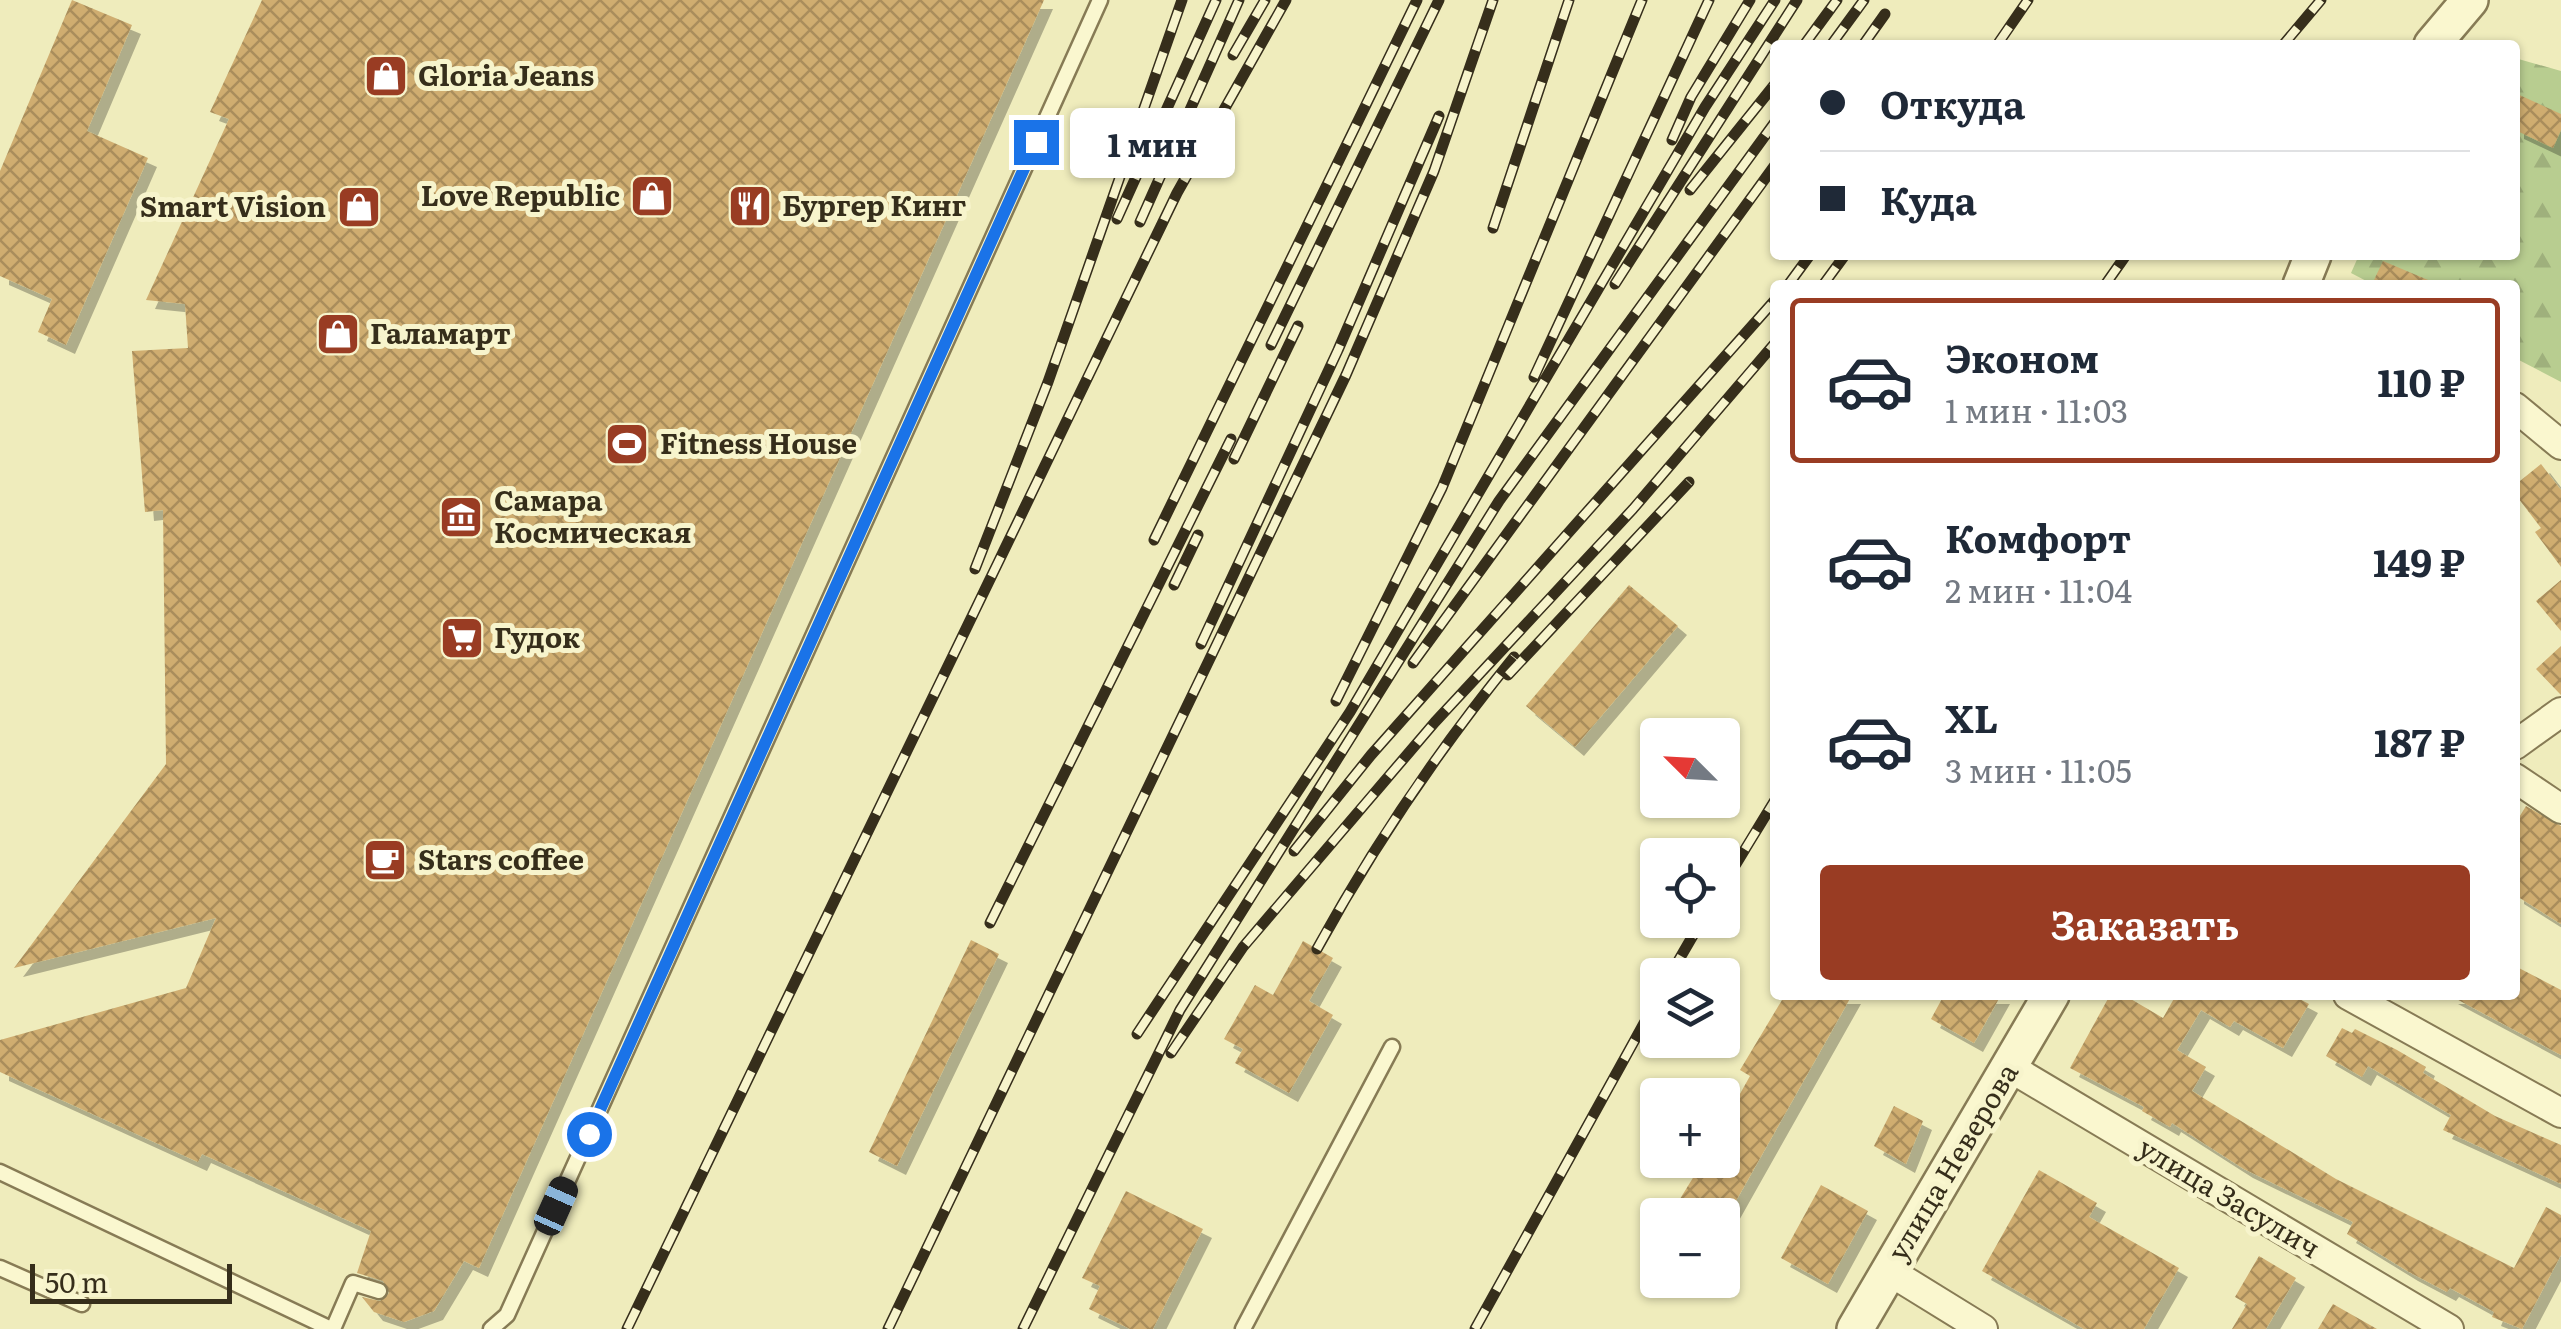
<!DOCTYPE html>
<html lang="ru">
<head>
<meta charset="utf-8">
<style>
  body { margin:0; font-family:Literata,serif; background:#f2f2f3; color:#1f2937; height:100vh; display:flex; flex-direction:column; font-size:38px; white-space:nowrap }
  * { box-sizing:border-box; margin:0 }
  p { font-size:32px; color:#747a83 }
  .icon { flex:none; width:55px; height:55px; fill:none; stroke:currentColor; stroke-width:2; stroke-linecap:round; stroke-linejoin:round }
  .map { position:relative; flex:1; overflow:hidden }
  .panel { position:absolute; left:1770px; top:280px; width:750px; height:720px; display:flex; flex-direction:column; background:#fff; border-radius:10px; box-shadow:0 2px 8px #0004 }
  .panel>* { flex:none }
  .banner { position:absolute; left:1770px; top:40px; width:750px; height:220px; border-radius:10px; box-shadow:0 2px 8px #0004; display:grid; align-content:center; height:220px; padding:0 50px; background:#fff }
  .needle { width:65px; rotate:294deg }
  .controls { position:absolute; left:1640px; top:718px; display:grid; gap:20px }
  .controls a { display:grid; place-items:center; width:100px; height:100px; border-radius:10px; background:#fff; box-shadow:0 2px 8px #0004; font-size:50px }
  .scale { position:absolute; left:30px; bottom:25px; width:202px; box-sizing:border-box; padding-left:10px; border:5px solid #362e1b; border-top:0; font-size:28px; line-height:35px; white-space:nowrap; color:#362e1b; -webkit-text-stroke:8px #f7f4cc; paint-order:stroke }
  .end { position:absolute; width:45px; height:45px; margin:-22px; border:12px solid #1a73e8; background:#fff; box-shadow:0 0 0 5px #fff }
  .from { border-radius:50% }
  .bubble { position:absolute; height:70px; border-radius:10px; background:#fff; box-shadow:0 2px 8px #0004; font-size:32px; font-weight:700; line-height:70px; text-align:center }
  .car { position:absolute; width:30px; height:60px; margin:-30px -15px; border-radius:12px; box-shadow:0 0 8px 2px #0007; background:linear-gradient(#222 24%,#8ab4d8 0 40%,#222 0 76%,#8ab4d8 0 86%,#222 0) }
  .banner b { display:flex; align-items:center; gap:35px; height:95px; font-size:38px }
  .banner b+b { border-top:2px solid #e0e1e3 }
  .banner i { width:25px; height:25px; background:#1f2937 }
  ul { padding:18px 0 0; list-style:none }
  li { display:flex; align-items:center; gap:30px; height:165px; margin:0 20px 15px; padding:0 30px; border:5px solid transparent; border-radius:10px }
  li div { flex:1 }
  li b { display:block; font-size:38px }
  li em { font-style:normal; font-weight:700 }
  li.on { border-color:#993c23 }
  li>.icon { width:90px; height:90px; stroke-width:1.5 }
  .button { display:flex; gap:20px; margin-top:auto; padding:20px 50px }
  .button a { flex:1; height:115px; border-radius:10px; background:#993c23; color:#fff; font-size:40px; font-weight:700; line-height:115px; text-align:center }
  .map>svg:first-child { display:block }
  .forest { fill:url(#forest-firs) }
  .building { fill:url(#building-cross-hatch); filter:url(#shadow) }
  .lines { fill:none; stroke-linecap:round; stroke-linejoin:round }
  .service-casing { stroke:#877b55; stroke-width:19 }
  .minor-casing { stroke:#877b55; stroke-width:32 }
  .tertiary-casing { stroke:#877b55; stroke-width:40 }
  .service { stroke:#faf7cf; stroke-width:14 }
  .minor { stroke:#faf7cf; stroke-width:28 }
  .tertiary { stroke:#faf7cf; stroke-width:35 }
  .rail-casing { stroke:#362e1b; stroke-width:11 }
  .rail { stroke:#f7f4cc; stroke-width:8; stroke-dasharray:22; stroke-linecap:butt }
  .route { stroke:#1a73e8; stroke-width:12 }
  .labels { text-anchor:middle; stroke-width:10; stroke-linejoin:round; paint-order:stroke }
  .poi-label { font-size:28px; font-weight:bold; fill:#362e1b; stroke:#f7f4cc; text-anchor:start }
  .street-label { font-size:28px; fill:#362e1b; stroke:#f7f4cc }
</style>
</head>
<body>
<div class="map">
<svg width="2561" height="1329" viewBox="0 0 2561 1329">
  <defs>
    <pattern id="forest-firs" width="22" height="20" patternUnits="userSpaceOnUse" patternTransform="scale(2.5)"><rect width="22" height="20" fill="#b8cd90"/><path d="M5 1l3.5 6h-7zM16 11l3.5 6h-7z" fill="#9fb07c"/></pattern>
    <pattern id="building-cross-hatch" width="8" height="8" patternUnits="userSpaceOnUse" patternTransform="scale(2.5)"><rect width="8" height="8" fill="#cfad70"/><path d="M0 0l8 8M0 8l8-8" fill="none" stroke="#a98d5b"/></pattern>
    <filter id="shadow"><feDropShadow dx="9" dy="9" stdDeviation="0" flood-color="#0004"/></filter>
  </defs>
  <rect width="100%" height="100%" fill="#efecbc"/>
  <path class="forest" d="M2515,58L2561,71V382L2515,358V285H2374L2351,273L2359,255H2515Z"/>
  <path class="building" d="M72,0L132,25L87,131L148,158L66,345L38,332L52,299L0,276V171Z
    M262,0H1044L479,1268L464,1261L434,1311L404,1322L374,1312L362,1297L380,1301L389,1293L383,1281L357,1273L371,1231L202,1154L198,1162L0,1072V1040L186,988L216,918L14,968L166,764L163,510L145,512L132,351L188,348L185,304L146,300L229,119L210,112Z
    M2515,93L2561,114V130L2553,148L2515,130Z
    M2383,261L2440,285H2386L2374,280Z
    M2541,464L2561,490V567L2535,532L2541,528L2515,494V485Z
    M2561,580V631L2536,601Z
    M1629,585L1678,626L1575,747L1526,706Z
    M2561,646V695L2536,669Z
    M2526,806L2561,826V924L2515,895V824Z
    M971,940L999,954L897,1166L869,1152Z
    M1303,941L1333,958L1309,1001L1333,1015L1289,1093L1235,1063L1243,1049L1224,1039L1255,985L1273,995Z
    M2515,966L2561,990V1055L2449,995H2515Z
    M1785,995H1852L1728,1215H1670L1704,1160H1722V1126L1750,1076L1740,1070Z
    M1944,995H2001L1974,1043L1931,1019Z
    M2110,995H2124L2163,1018L2176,995H2292L2309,1004L2283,1048L2234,1021L2230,1027L2201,1010L2177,1050L2206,1067L2192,1091L2336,1179L2514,1268L2546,1207L2561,1215V1255L2522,1329L2492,1317L2494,1312L2450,1288L2447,1292L2409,1272L2347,1234L2353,1222L2244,1169L2172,1123L2170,1127L2142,1111L2144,1107L2070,1068Z
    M2342,1028L2352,1033L2355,1029L2397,1050L2426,1067L2423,1073L2495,1116L2561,1145V1184L2443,1130L2451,1115L2368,1066L2362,1077L2326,1056Z
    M1894,1106L1923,1121L1906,1164L1874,1146Z
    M2039,1170L2097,1203L2089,1217L2179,1268L2144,1329H2084L1982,1271Z
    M1821,1185L1868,1211L1828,1284L1781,1258Z
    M1126,1191L1203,1229L1153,1329H1130L1089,1309L1100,1286L1082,1278Z
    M2259,1256L2296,1278L2266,1329H2232L2247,1304L2235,1297Z
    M2333,1304L2377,1329H2318Z"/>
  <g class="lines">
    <g class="service-casing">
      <path id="service" d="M0,1172L331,1329
        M0,1268L82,1304
        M333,1329L353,1283L379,1291
        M491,1329L507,1315L1100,0
        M1243,1329L1392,1047"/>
    </g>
    <g class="minor-casing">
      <path id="minor" d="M2515,407L2561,445
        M2515,745L2561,712
        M2515,778L2561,809
        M2348,995L2561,1113
        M2009,1067L2449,1329
        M1889,1271L1983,1329"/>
    </g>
    <g class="tertiary-casing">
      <path id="tertiary" d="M2432,45L2470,0
        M2301,285L2313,255
        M1855,1329L2051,995"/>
    </g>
    <use href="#service" class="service"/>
    <use href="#minor" class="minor"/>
    <use href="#tertiary" class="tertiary"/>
    <g class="rail-casing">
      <path id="rail" d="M1804,45L1837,0
        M1831,45L1864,0
        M1863,45L1885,14
        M1997,45L2028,0
        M2283,45L2321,0
        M1233,55L1265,0
        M1672,140L1691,97L1750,0
        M1690,190L1775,84
        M1117,219L1216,0
        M1140,222L1239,0
        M1493,228L1569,0
        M1615,284L1797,0
        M1788,285L1810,255
        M1823,285L1845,255
        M2105,285L2126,255
        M1271,345L1439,0
        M1534,377L1709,0
        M1234,459L1298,326
        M1154,540L1417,0
        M975,569L1048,382L1182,0
        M1174,585L1198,535
        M1201,644L1338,350L1439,116
        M1413,663L1775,165
        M1508,675L1689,482
        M1336,701L1442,488L1642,0
        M1294,851L1371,755L1775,300
        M1722,887L1775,800
        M990,923L1231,439
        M1317,949C1374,845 1439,749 1514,657
        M1670,975L1702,920
        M1137,1034L1350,712L1705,107L1775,0
        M1171,1053L1243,947L1435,722L1633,509L1775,343
        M627,1329L1177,193L1286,0
        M888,1329L1346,375L1434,171L1493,0
        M1023,1329L1180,1010L1499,501L1775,122
        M1475,1329L1658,998"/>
    </g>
    <use href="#rail" class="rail"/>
  </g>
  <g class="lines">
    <path class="route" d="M589,1134L1036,142"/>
  </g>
  <defs>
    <g id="shop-square" transform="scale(2.25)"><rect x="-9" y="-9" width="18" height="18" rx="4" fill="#993c23" stroke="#f7f4cc"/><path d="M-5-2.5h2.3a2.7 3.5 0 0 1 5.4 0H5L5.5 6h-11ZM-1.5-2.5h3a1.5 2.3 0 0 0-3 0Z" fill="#fff"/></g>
    <g id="restaurant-square" transform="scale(2.25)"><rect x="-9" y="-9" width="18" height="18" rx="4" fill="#993c23" stroke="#f7f4cc"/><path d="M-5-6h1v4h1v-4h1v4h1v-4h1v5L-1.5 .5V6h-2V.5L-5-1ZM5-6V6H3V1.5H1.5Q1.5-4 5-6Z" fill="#fff"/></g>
    <g id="stadium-square" transform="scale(2.25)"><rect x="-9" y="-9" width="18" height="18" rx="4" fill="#993c23" stroke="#f7f4cc"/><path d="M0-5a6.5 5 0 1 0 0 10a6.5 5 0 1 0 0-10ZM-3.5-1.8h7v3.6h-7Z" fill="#fff"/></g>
    <g id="museum-square" transform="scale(2.25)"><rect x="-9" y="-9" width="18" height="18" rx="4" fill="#993c23" stroke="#f7f4cc"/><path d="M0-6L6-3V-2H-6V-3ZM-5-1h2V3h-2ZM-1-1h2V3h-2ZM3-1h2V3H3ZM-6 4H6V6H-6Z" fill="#fff"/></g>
    <g id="supermarket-square" transform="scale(2.25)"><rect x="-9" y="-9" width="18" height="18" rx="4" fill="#993c23" stroke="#f7f4cc"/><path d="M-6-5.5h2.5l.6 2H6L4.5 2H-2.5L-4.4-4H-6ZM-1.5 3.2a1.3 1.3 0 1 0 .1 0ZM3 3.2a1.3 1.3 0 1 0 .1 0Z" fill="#fff"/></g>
    <g id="cafe-square" transform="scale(2.25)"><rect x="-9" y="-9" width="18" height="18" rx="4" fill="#993c23" stroke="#f7f4cc"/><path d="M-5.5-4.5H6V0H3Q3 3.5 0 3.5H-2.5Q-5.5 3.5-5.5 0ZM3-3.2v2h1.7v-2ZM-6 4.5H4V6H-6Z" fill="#fff"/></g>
  </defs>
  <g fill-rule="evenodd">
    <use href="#shop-square" x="386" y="76"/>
    <use href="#shop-square" x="652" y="196"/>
    <use href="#restaurant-square" x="750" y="206"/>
    <use href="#shop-square" x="359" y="207"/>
    <use href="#shop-square" x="338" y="334"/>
    <use href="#stadium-square" x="627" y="444"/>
    <use href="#museum-square" x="461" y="517"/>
    <use href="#supermarket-square" x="462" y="638"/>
    <use href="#cafe-square" x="385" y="860"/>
  </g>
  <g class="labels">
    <g class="poi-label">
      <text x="418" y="86">Gloria Jeans</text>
      <text x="620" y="206" text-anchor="end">Love Republic</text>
      <text x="782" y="216">Бургер Кинг</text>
      <text x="326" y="217" text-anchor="end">Smart Vision</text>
      <text x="370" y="344">Галамарт</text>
      <text x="660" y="454">Fitness House</text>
      <text x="494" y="511">Самара<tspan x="494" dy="32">Космическая</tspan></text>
      <text x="494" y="648">Гудок</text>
      <text x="418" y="870">Stars coffee</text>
    </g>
    <g class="street-label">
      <text transform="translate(1953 1162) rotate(-59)" y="10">улица Неверова</text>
      <text transform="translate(2229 1198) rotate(31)" y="10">улица Засулич</text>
    </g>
  </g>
</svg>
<div class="controls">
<a><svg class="needle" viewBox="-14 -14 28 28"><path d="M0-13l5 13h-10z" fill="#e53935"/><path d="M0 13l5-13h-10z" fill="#747a83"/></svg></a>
<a><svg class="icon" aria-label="locate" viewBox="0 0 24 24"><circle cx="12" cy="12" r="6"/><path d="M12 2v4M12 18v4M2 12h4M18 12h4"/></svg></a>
<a><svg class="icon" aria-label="layers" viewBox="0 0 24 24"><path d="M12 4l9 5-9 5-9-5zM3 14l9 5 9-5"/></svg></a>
<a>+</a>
<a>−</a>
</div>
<div class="scale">50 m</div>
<i class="end from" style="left:589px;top:1134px"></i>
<i class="end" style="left:1036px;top:142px"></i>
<div class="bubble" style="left:1070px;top:108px;width:165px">1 мин</div>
<i class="car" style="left:556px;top:1206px;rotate:24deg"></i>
<div class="banner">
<b><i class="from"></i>Откуда</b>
<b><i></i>Куда</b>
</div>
<section class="panel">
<ul>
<li class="on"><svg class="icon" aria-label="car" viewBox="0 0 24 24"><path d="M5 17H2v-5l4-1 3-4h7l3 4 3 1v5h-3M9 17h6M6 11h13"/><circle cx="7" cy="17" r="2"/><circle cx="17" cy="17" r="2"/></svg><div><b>Эконом</b><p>1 мин · 11:03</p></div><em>110 ₽</em></li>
<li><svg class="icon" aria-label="car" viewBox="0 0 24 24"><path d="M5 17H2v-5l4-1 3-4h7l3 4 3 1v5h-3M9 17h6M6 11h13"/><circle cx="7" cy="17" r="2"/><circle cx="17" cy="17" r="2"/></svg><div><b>Комфорт</b><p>2 мин · 11:04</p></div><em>149 ₽</em></li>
<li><svg class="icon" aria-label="car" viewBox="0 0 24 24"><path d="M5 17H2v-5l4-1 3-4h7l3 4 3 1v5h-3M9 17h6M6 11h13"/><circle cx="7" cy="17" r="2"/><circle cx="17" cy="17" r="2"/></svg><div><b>XL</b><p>3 мин · 11:05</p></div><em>187 ₽</em></li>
</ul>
<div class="button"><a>Заказать</a></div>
</section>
</div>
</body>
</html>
